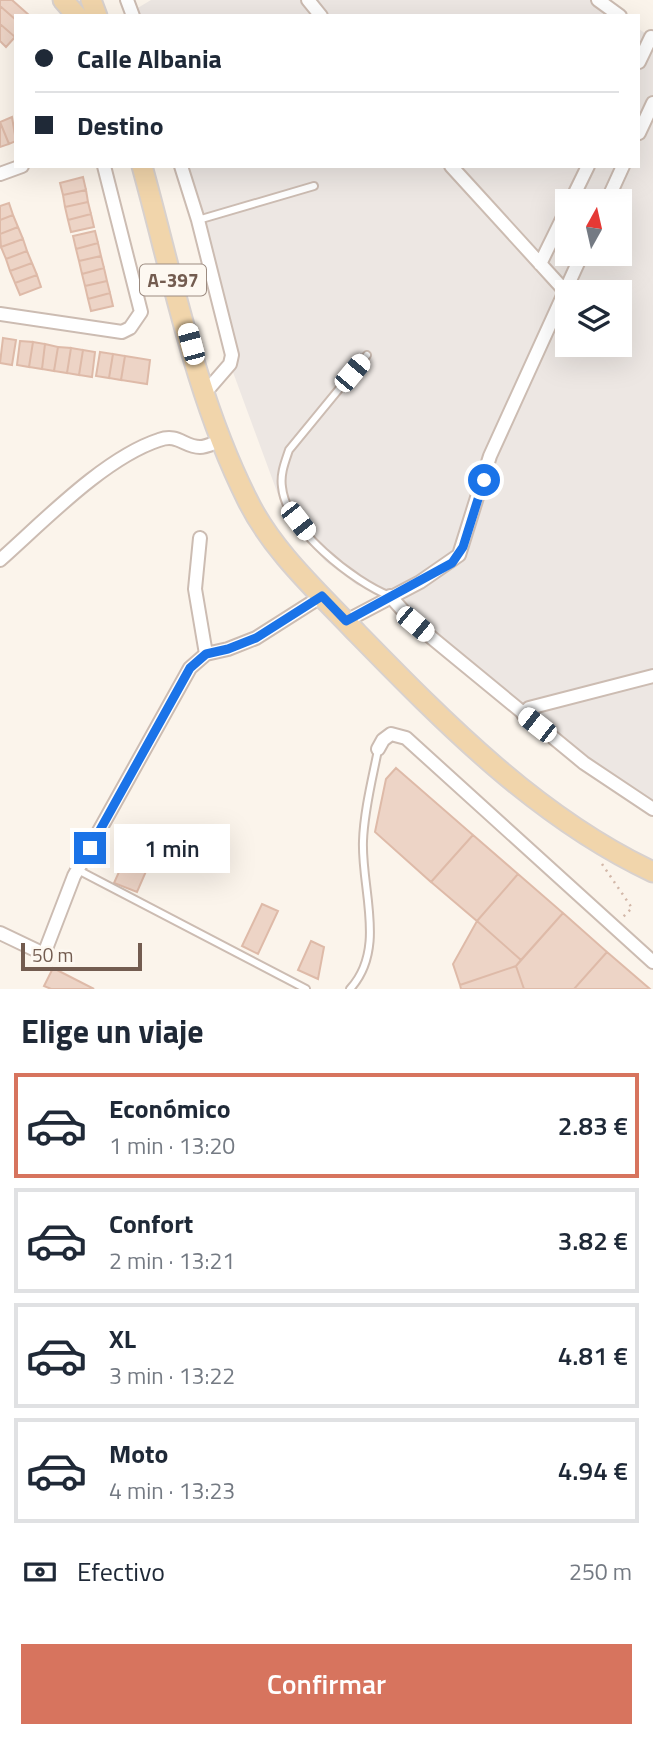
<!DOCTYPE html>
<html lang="es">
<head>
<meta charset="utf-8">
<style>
  body { margin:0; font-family:"Titillium Web",sans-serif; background:#f2f2f3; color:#1f2937; height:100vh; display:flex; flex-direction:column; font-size:26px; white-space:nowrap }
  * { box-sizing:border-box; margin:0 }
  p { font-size:23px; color:#747a83 }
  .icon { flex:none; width:38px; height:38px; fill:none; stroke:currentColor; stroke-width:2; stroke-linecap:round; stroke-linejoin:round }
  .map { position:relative; height:989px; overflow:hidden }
  .drawer { display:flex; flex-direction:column; background:#fff; flex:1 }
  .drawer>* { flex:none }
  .guide { position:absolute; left:14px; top:14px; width:626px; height:154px; border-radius:0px; box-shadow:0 7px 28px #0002; display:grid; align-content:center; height:154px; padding:0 21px; background:#fff }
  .needle { width:46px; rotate:8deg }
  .tools { position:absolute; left:555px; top:189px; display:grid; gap:14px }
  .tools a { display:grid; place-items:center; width:77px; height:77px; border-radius:0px; background:#fff; box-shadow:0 7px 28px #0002; font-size:35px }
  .scale { position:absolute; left:21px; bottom:18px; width:121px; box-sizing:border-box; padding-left:7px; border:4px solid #735c50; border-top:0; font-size:19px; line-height:24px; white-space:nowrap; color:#735c50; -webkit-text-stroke:5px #fdf8f1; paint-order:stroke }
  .end { position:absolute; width:32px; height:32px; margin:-16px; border:9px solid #1a73e8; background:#fff; box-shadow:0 0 0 4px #fff }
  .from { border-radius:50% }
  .bubble { position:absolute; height:49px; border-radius:0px; background:#fff; box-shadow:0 7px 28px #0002; font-size:23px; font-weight:600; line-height:49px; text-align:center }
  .car { position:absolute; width:21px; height:42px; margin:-21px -10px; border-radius:9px; box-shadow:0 0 5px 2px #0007; background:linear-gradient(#fff 24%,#345 0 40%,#fff 0 76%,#345 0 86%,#fff 0) }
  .guide b { display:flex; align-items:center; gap:24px; height:66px; font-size:26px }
  .guide b+b { border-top:2px solid #e0e1e3 }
  .guide i { width:18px; height:18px; background:#1f2937 }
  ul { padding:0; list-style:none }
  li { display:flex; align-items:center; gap:21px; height:105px; margin:0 14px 10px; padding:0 7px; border:4px solid #e0e1e3; border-radius:0px }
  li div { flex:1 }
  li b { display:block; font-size:26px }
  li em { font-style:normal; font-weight:600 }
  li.current { border-color:#d7745e }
  li>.icon { width:63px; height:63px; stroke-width:1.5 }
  h2 { padding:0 21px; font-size:32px; line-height:84px }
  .pay { display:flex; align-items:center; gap:18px; height:77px; padding:0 21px; font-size:26px }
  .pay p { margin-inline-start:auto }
  .cta { display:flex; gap:14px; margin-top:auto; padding:14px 21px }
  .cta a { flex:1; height:80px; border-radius:0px; background:#d7745e; color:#fff; font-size:28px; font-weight:600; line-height:80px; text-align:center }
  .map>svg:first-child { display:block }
  .industrial { fill:#ede7e3; fill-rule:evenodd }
  .building { fill:#edd4c6; stroke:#debaa8; stroke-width:2 }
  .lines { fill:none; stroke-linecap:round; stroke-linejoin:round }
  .lane-casing { stroke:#ccbcb2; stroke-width:10 }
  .street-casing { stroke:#ccbcb2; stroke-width:16 }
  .primary-casing { stroke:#d8d1ce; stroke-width:23 }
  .path { stroke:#d2b7a8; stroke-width:2.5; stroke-dasharray:2 5; stroke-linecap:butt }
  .lane { stroke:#fff; stroke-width:6 }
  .street { stroke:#fff; stroke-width:12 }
  .primary { stroke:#f1d5ab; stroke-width:19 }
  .route { stroke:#1a73e8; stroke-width:9 }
  .labels { text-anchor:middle; stroke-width:6; stroke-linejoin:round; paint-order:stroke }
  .shield { fill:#fdf8f1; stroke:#9c8b80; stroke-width:2 }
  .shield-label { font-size:19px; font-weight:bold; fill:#735c50 }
</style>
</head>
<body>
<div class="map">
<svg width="653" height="989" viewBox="0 0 653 989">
  <rect width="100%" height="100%" fill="#fbf4eb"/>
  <path class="industrial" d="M151,0H598L620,16H133L131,12Z
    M639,29L653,39V103L643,125L653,123V809L617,788L390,597L357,585L325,561L283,508L230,364L181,166H639ZM567,201H620V254H567ZM567,292H620V345H567Z"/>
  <path class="building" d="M0,0H12L30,16H16V20L0,6Z
    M0,6L16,20L15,37L0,24Z
    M0,24L15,37L6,47L0,41Z
    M12,117L16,141L9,144L0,122Z
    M0,122L9,144L0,147Z
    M83,177L86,190L63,195L60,183Z
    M86,190L88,202L65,207L63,195Z
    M88,202L91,214L68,220L65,207Z
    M9,203L13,215L0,220V206Z
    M91,214L94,227L71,232L68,220Z
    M13,215L18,227L0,234V220Z
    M18,227L23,239L1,247L0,234Z
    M95,231L98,243L76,249L73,236Z
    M23,239L27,251L6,259L1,247Z
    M98,243L101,256L79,261L76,249Z
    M27,251L32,263L10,271L6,259Z
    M101,256L104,268L82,274L79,261Z
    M32,263L37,275L15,283L10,271Z
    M104,268L107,281L85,286L82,274Z
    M37,275L41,287L20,295L15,283Z
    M107,281L110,293L88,299L85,286Z
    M110,293L113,306L91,311L88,299Z
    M3,338L16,340L12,365L0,363Z
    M20,341L33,342L29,367L17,365Z
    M33,342L45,344L42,369L29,367Z
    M45,344L58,347L54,371L42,369Z
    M58,347L71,348L67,373L54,371Z
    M71,348L83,350L79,375L67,373Z
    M83,350L95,352L92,377L79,375Z
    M100,352L113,354L109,378L96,376Z
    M113,354L125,356L121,380L109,378Z
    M125,356L150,360L147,384L121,380Z
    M396,768L473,835L431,882L375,832L386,779Z
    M473,835L518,874L477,921L431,882Z
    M132,843L154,853L137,892L114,883Z
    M518,874L563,913L521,960L477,921Z
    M262,904L278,911L258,954L242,946Z
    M563,913L607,952L574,989H524L516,966Z
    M477,921L521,960L516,966L460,985L453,964Z
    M311,941L324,947L318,979L298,970Z
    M607,952L650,989H574Z
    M516,966L524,989H461L460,985Z
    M53,968L94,989H51L44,986Z"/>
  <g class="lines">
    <g class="lane-casing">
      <path id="lane" d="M198,220L314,186
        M367,355L289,450C285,462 280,474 282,487C286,529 354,582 390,596
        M78,870L306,989
        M350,989C387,949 361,889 363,841C364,811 372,780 378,750"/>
    </g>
    <g class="street-casing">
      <path id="street" d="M127,0L133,16
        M308,0L321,16
        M598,0L620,16
        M639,62L651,37
        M639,133L653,103
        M181,166L198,220L232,355L230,364L204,394
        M451,166L565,291
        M0,174L22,166
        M571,201L588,166
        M607,201L623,166
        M540,264L567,209
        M0,314L122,332L130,328L141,312L104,166
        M200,538L195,589L206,654
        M0,560C43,522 104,458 159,440C178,433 184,447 200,447C206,447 214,443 220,441
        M390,596L415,624L584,763L653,809
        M346,621L420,582L459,555L490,456L582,254
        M523,714L529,708L653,676
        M378,749L383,740L391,734L406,738L653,962
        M0,933L44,954L74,876L190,668L206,654L228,649L256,638L322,596"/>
    </g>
    <g class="primary-casing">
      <path id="primary" d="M63,0L77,16
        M91,0L97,16
        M142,166C173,278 195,395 247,499C271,549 316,590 354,630C443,721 536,817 653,872"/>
    </g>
    <path class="path" d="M602,864L632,908L623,917"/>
    <use href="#lane" class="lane"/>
    <use href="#street" class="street"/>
    <use href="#primary" class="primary"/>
  </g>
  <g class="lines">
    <path class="route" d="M90,848L190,668L206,654L228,649L256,638L322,596L346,621L452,563L463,547L484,480"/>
  </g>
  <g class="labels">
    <rect class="shield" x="140" y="264.5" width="66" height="31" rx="5"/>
    <g class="shield-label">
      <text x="173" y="287">A-397</text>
    </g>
  </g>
</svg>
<div class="tools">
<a><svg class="needle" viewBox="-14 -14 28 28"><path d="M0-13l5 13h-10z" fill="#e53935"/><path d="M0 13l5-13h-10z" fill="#747a83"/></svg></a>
<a><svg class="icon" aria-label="layers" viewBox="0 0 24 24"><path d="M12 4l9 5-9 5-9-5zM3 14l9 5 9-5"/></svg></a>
</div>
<div class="scale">50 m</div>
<i class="end from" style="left:484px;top:480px"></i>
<i class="end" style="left:90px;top:848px"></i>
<div class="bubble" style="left:114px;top:824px;width:116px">1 min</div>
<i class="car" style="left:191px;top:344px;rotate:345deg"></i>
<i class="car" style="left:352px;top:373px;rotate:40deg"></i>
<i class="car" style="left:298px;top:521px;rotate:142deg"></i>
<i class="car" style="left:415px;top:624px;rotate:130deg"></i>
<i class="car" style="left:537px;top:725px;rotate:308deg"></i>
<div class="guide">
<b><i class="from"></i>Calle Albania</b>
<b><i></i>Destino</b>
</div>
</div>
<section class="drawer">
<h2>Elige un viaje</h2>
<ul>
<li class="current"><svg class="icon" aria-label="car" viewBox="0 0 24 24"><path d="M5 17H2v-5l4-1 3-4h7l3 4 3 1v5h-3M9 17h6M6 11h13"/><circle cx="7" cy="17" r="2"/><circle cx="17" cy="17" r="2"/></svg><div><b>Económico</b><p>1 min · 13:20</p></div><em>2.83 €</em></li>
<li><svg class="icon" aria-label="car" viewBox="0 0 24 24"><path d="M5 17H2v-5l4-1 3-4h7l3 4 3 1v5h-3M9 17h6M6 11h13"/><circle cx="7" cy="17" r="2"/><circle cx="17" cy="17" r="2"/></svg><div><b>Confort</b><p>2 min · 13:21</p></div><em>3.82 €</em></li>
<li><svg class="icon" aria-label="car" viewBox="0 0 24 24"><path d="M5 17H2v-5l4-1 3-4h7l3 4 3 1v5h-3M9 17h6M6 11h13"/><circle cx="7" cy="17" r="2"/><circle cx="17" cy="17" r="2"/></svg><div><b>XL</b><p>3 min · 13:22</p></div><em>4.81 €</em></li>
<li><svg class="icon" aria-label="car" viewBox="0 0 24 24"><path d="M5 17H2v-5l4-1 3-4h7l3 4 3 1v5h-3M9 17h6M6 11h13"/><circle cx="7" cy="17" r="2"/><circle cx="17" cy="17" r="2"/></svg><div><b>Moto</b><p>4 min · 13:23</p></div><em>4.94 €</em></li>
</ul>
<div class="pay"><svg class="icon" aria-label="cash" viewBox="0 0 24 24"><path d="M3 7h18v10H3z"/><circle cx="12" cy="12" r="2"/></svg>Efectivo<p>250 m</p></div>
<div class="cta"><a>Confirmar</a></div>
</section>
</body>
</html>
